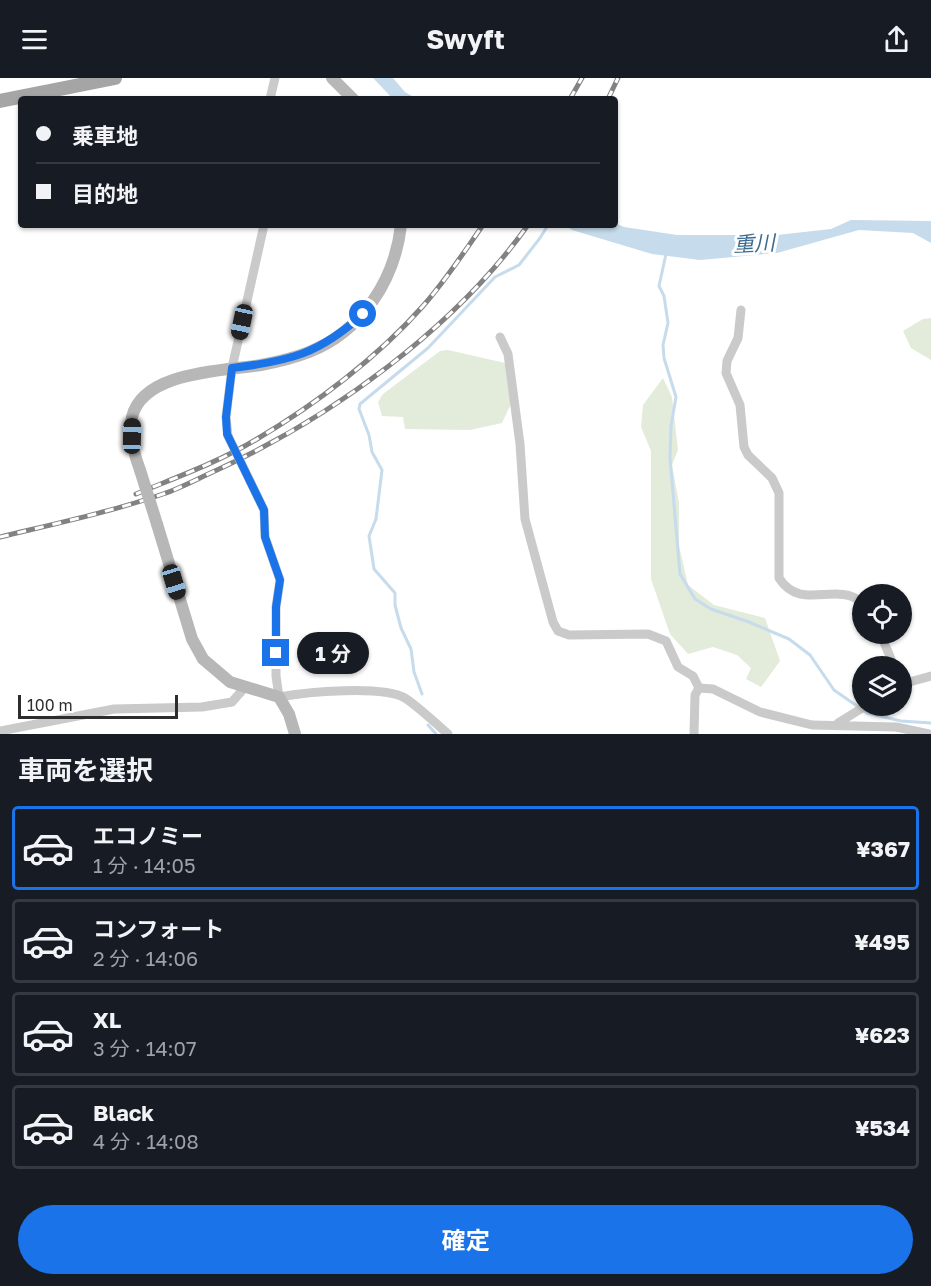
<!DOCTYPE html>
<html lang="ja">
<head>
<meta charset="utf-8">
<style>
  body { margin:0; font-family:"Golos Text","Noto Sans JP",sans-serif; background:#242831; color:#f1f3f6; height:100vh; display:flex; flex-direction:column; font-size:22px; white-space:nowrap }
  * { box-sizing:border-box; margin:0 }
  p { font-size:20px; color:#9ea1a6 }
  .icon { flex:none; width:33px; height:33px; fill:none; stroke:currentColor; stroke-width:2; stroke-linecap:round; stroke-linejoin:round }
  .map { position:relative; height:656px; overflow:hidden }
  .side { display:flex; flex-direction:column; background:#171b24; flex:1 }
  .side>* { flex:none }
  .top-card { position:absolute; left:18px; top:18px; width:600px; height:132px; border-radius:6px; box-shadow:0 2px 4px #0004; display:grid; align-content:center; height:132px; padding:0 18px; background:#171b24 }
  .buttons { position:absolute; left:852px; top:506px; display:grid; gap:12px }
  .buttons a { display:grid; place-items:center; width:60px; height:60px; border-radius:50%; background:#171b24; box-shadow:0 2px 4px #0004; font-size:30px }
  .scale { position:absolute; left:18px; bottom:15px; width:160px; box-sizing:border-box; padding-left:6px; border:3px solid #2d2d2d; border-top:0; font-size:16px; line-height:21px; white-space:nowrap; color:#2d2d2d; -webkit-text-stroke:4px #fff; paint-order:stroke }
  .end { position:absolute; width:27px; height:27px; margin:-14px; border:8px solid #1a73e8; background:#fff; box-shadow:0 0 0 3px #fff }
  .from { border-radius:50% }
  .bubble { position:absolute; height:42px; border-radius:21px; background:#171b24; box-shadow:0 2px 4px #0004; font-size:20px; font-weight:700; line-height:42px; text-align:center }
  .car { position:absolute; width:18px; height:36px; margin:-18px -9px; border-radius:8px; box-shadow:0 0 4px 2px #0007; background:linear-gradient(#222 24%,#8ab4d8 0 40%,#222 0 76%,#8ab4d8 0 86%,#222 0) }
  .top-card b { display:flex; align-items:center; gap:21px; height:57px; font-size:22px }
  .top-card b+b { border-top:2px solid #363941 }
  .top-card i { width:15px; height:15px; background:#f1f3f6 }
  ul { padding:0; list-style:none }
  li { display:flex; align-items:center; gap:18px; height:84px; margin:0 12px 9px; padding:0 6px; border:3px solid #363941; border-radius:6px }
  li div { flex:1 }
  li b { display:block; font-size:22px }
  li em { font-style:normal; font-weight:700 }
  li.selected { border-color:#1a73e8 }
  li>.icon { width:54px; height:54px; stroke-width:1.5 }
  h2 { padding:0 18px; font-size:27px; line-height:72px }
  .action { display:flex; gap:12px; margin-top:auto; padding:12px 18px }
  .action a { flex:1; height:69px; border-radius:36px; background:#1a73e8; color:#fff; font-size:24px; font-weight:700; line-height:69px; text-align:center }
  header { display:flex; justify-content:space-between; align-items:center; height:78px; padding:0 18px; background:#171b24; font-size:27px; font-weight:700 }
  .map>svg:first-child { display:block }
  .green { fill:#e3ebda }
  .water { fill:#c6dbeb }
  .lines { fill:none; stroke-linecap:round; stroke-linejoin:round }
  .stream { stroke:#c6dbeb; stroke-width:3 }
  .street { stroke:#cacaca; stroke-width:9 }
  .secondary { stroke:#b7b7b7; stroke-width:12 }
  .primary { stroke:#a5a5a5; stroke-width:14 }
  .rail-casing { stroke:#828282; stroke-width:5 }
  .rail { stroke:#fff; stroke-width:3; stroke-dasharray:9; stroke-linecap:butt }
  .street-bridge { stroke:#cacaca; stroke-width:9 }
  .secondary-bridge { stroke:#b7b7b7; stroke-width:12 }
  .route { stroke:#1a73e8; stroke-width:8 }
  .labels { text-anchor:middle; stroke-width:6; stroke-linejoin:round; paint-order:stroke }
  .water-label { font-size:21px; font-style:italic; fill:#3b6c90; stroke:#fff }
</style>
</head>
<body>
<header><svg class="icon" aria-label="menu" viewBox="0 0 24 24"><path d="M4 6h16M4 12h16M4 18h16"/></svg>Swyft<svg class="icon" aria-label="share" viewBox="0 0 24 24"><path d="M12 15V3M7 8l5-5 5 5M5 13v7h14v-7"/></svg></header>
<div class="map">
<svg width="931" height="656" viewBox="0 0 931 656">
  <rect width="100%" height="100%" fill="#fff"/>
  <path class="green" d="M931,240V282L911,270L903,253L923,241Z
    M448,272L505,285L511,326L502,345L470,352L405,351L403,339L382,338L378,324L383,316L440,273Z
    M663,300L672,319L678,372L672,387L679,425V468L688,507L714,527L765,540L780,583L761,609L746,601L751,590L737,577L713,569L688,576L670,556L651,501V373L641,349L643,327Z"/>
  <path class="water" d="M373,0H393L405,14L417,21H393Z
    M851,142L931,143V165L913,155L859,152L777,175L700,182L652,176L572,152L565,147H615V145L624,149L677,157H777L831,151Z"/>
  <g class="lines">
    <path class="stream" d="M666,176L659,208L664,218L668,245L663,267L664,280L676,319L671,348L670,380L680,496L695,521L711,531L749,544L789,561L810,577L834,612L867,635L901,643L931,645
      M422,616L414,594L411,571L401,550L395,527V515L374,491L369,458L376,441L382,392L372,374L369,357L359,331L360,326L428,270L495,199L519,187L540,160L548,147
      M428,647L436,656"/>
    <path class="street" d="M270,21L275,0
      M741,232L738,260L727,283L726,295L740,327L744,369L748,377L772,400L779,415V500C801,534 835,503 862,524
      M500,259L508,276L520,366L525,441L553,544L558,553L569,557L648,556L666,563L678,589L693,598L699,610
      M228,358L226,339L232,290L264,147
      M250,403L264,432L265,459L280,502L276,529V598L279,619C306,614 382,607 405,620C420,630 434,644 448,656
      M880,555L894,588
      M902,606L931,598
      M838,645L867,627
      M0,653L114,631L202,629L232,624L246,608
      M694,656L695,617L699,610L713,611L760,634L812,647L896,649L929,656"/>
    <path class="secondary" d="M332,0L353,21
      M140,392C134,376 128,356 132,339C143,293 224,293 261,287C277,284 294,280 309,274C362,253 395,202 401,147
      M157,446L192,561L203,581L230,604L279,619L289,636L295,656"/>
    <path class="primary" d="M0,23L115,0"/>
    <g class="rail-casing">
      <path id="rail" d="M570,21L582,0
        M608,21L618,0
        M136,416C177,399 219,384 257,361C316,326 378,279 423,228C446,202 464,174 483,147
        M0,459C54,446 110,434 163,416C181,410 199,400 217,392C332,339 454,251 528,147"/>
    </g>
    <use href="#rail" class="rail"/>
    <path class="street-bridge" d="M228,358L250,403"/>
    <path class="secondary-bridge" d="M140,392L157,446"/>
  </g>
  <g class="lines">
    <path class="route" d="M276,575V529L280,502L265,459L264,432L227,356L226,339L232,290C290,283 319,276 363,236"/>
  </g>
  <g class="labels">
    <g class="water-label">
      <text transform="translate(754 166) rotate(-3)" y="7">重川</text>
    </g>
  </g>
</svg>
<div class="buttons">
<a><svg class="icon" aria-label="locate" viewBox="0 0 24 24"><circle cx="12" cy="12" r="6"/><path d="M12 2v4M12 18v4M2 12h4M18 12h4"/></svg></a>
<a><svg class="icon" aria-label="layers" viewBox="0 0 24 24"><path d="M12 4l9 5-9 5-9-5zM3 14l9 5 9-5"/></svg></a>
</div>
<div class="scale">100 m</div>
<i class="end from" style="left:363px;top:236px"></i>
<i class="end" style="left:276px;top:575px"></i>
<div class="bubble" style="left:297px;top:554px;width:72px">1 分</div>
<i class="car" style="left:242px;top:244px;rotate:192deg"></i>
<i class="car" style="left:132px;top:358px;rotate:1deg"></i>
<i class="car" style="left:174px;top:504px;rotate:163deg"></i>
<div class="top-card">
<b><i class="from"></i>乗車地</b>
<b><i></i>目的地</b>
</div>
</div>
<section class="side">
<h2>車両を選択</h2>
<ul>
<li class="selected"><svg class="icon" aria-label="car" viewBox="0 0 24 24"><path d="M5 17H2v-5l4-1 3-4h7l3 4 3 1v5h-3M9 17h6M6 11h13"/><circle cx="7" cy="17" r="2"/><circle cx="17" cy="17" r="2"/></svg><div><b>エコノミー</b><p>1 分 · 14:05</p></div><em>¥367</em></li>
<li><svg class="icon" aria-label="car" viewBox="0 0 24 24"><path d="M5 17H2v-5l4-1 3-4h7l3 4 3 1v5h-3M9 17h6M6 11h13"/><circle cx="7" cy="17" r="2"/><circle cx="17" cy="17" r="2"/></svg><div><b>コンフォート</b><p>2 分 · 14:06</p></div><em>¥495</em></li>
<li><svg class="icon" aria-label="car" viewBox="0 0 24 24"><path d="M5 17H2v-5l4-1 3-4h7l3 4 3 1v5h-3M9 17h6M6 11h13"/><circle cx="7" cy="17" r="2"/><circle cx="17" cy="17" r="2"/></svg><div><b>XL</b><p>3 分 · 14:07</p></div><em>¥623</em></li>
<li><svg class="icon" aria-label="car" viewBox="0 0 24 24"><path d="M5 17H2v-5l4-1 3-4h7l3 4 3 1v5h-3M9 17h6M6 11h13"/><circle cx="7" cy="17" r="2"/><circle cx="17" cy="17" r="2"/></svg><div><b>Black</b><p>4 分 · 14:08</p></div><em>¥534</em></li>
</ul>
<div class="action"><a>確定</a></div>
</section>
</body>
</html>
